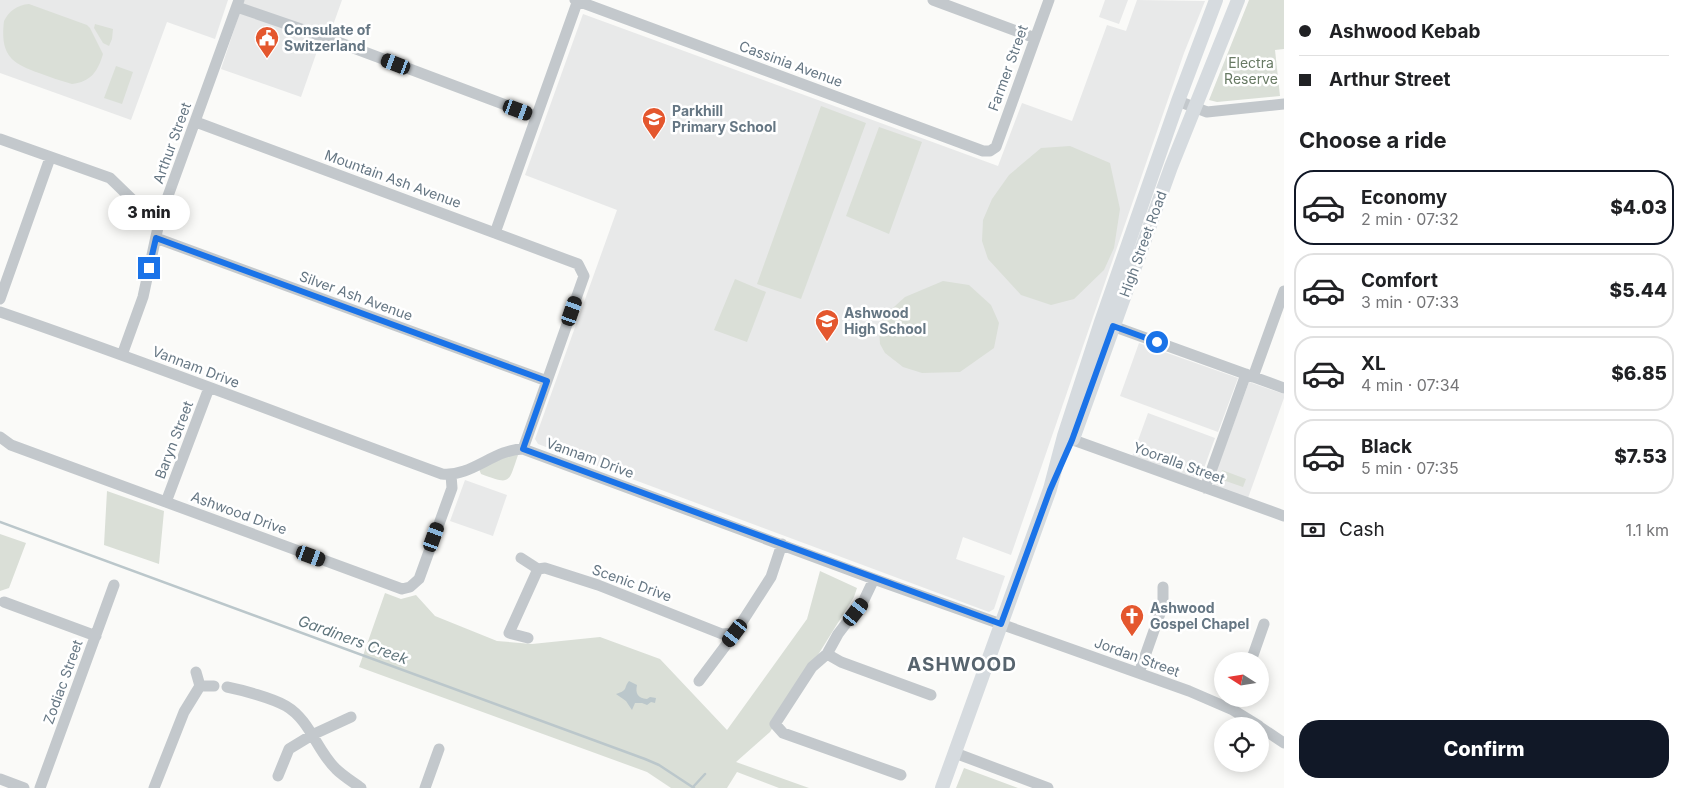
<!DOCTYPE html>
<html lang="en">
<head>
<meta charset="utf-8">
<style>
  body { margin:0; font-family:Inter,sans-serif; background:#f2f2f2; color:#202124; height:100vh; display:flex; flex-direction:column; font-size:19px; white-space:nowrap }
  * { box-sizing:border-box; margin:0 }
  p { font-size:16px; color:#757577 }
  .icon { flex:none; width:28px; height:28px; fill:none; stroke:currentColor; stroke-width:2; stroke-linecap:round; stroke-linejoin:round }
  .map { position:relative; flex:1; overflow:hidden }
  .sheet { display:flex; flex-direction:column; background:#fff; width:400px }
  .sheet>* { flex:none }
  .top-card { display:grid; align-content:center; height:110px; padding:0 15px; background:#fff }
  .needle { width:32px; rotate:282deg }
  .controls { position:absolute; left:1214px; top:652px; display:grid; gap:10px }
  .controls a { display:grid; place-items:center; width:55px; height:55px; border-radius:50%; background:#fff; box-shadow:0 2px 12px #0003; font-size:25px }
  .end { position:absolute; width:22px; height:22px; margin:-11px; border:6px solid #1a73e8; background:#fff; box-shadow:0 0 0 2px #fff }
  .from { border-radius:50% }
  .bubble { position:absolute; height:35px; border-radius:18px; background:#fff; box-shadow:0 2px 12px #0003; font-size:16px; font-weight:800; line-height:35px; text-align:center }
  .car { position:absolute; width:15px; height:30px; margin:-15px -8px; border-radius:6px; box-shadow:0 0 4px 1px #0007; background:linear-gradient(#222 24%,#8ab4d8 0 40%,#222 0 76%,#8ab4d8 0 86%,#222 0) }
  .top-card b { display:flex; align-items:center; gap:18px; height:48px; font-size:19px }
  .top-card b+b { border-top:1px solid #e0e0e0 }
  .top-card i { width:12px; height:12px; background:#202124 }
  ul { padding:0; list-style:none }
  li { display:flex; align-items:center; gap:15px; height:75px; margin:0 10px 8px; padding:0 5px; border:2px solid #e0e0e0; border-radius:20px }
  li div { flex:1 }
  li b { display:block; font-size:19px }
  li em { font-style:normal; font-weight:800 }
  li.active { border-color:#111827 }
  li>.icon { width:45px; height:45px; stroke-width:1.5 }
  h2 { padding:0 15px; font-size:22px; line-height:60px }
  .pay { display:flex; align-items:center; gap:12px; height:55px; padding:0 15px; font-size:19px }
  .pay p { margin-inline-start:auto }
  .button { display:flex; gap:10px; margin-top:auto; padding:10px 15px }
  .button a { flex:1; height:58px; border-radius:20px; background:#111827; color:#fff; font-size:20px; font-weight:800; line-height:58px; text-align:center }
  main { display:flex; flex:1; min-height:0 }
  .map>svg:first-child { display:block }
  .built { fill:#e8e9e9 }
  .green { fill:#dadfd7 }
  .water { fill:#bbc7cb }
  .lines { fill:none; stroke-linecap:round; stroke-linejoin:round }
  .stream { stroke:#bbc7cb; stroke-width:2.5 }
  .minor { stroke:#c3c8cc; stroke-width:11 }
  .major { stroke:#d6dbdf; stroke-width:14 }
  .route { stroke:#1a73e8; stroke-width:6 }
  .labels { text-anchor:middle; stroke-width:5; stroke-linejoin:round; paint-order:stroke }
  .poi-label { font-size:14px; font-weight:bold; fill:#657683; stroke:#fff; text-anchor:start }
  .park-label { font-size:14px; fill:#687a64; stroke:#fff }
  .street-label { font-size:14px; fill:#657683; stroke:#fff }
  .water-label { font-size:15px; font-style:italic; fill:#60757c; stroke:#fff }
  .district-label { font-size:19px; font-weight:bold; letter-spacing:1px; fill:#57646e; stroke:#fff }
</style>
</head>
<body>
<main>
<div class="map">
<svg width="1284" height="788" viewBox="0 0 1284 788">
  <rect width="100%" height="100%" fill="#fafaf8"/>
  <path class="built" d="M0,0H228L215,39L167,22L131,120L0,73Z
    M244,0H342L327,42L321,40L301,97L221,69Z
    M1105,0H1128L1119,24L1099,17Z
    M1137,0L1205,1L1184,53L1011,555L963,537L956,559L1005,576L994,609L989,612L538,444L535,439L617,210L525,175L583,14L998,166L1022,103L1072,121L1107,25L1126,31Z
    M1139,343L1238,378L1218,432L1120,396Z
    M1249,382L1284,394V398L1248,498L1211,485Z
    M1148,413L1215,438L1200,479L1195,481L1132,457Z
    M465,480L507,495L493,536L450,521Z"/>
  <path class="green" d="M1249,0H1284V49L1275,50L1280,96L1217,102L1209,100Z
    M29,4L87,25L90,28L103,54C98,71 91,82 72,84C61,81 50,77 39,73C11,63 0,55 4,21C9,11 17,5 29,4Z
    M95,24L113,29L112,39L109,46L103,43L94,28Z
    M116,66L133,72L122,104L104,98Z
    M821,106L866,123L801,299L757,284Z
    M879,127L922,142L889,234L846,216Z
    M1070,146L1110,163L1120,209L1114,248L1104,270L1074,299L1051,305L1021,295L988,259L982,241L983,220L992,199L1009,175L1041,148Z
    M735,279L766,292L747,342L714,330Z
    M943,281L969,285L991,305L999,323L994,348L960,372L922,373L903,367L885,353L880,344L879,330L885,315L905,297Z
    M510,455H518C508,484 511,485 481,474L479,469Z
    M1222,470L1246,479L1243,487L1220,479Z
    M107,491L164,511L159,564L104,545Z
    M0,534L26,543L9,588L0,591Z
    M820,571L857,588L854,597L770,732L736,762L809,788H779L737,772L727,788H671L647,772L359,667L385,593L401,599L416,595L435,616L497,641L532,644L600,637L660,659L727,730L807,619Z
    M964,768L1018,788H956Z"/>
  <path class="water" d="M629,681L637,685C635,694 638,698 647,699L650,697L656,698L655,703L651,702L647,705L642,703H635L632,710L626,701L616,694C629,690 623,688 629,681Z"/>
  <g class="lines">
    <path class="stream" d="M0,522L645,759L659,765L694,788
      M693,787L705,774"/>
    <path class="minor" d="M575,0L983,151H990L996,147L1049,0
      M933,0L1035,38
      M237,7L327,38L535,116
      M1178,101L1207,112L1284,104
      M196,122L578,264L584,276L523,449
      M0,139L110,178L143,210L160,218
      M495,233L578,0
      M156,238L547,381
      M0,299L50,158
      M0,312C149,363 295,420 442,474C472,477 494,449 523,449L874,579L1189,691L1233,710L1259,726
      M1107,324L1284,388
      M122,355L143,297L160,218L239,0
      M1253,377L1284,291
      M0,437L11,445L402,589L410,587L419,579L452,488L451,475
      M1065,437L1284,516
      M1205,488L1246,374
      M166,502L209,388
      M521,558L538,569L545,568L598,585L722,634L735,633
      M874,579L864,600L838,634L827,654L812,667L775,724L783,733L901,775
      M4,602L96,636
      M528,638L509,633L538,569
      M827,654L841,662L931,695
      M1251,661L1264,624
      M1139,673L1163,605V587
      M699,681L735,633L771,577L782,544
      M200,686H214
      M227,687C242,690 272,698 286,706C310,720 317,751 336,769C343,776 353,782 361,788
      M1260,727L1284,743
      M955,753L1048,788
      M278,776L289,749L312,735L351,717
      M0,779L24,788
      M40,788L114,585
      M154,788L184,712L200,686L196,672
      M425,788L439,749"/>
    <path class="major" d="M1073,439L1171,167L1238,0
      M942,788L1050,489L1064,436L1101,322L1178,101L1216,0"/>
  </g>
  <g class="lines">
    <path class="route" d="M149,268L156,238L547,381L523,449L1001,624L1050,490L1072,440L1113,326L1157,342"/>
  </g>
  <defs>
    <g id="civic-pin" transform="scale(1.25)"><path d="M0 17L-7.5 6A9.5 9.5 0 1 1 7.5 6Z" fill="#e4572e" stroke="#fff"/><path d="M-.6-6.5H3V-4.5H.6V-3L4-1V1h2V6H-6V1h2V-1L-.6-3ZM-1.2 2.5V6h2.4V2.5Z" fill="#fff"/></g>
    <g id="school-pin" transform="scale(1.25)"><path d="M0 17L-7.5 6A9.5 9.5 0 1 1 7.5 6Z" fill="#e4572e" stroke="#fff"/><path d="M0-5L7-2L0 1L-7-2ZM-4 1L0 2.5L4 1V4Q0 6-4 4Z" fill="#fff"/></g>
    <g id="church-pin" transform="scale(1.25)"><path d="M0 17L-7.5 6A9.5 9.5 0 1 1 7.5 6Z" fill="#e4572e" stroke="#fff"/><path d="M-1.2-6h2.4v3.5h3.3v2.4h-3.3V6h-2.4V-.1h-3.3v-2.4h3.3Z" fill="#fff"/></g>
  </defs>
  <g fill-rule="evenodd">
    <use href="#civic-pin" x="267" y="38"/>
    <use href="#school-pin" x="654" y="119"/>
    <use href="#school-pin" x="827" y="321"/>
    <use href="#church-pin" x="1132" y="616"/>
  </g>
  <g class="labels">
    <g class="poi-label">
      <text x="284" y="35">Consulate of<tspan x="284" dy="16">Switzerland</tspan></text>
      <text x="672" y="116">Parkhill<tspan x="672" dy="16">Primary School</tspan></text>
      <text x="844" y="318">Ashwood<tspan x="844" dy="16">High School</tspan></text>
      <text x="1150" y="613">Ashwood<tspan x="1150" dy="16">Gospel Chapel</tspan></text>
    </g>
    <g class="park-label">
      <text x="1251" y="68">Electra<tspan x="1251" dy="16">Reserve</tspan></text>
    </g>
    <g class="street-label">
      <text transform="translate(791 64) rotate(20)" y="5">Cassinia Avenue</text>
      <text transform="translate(1008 68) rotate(-70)" y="5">Farmer Street</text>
      <text transform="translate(172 143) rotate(-70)" y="5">Arthur Street</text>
      <text transform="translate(393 179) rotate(20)" y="5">Mountain Ash Avenue</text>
      <text transform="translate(1143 244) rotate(-70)" y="5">High Street Road</text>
      <text transform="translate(356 296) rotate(20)" y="5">Silver Ash Avenue</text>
      <text transform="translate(196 367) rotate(21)" y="5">Vannam Drive</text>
      <text transform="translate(174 440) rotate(-69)" y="5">Baryn Street</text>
      <text transform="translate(590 458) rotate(20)" y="5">Vannam Drive</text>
      <text transform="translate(1179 463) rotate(20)" y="5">Yooralla Street</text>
      <text transform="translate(239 513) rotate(20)" y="5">Ashwood Drive</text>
      <text transform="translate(632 583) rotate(20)" y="5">Scenic Drive</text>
      <text transform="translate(1137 657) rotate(20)" y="5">Jordan Street</text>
      <text transform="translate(63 682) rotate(-70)" y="5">Zodiac Street</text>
    </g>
    <g class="water-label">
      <text transform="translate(353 640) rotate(20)" y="5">Gardiners Creek</text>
    </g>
    <g class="district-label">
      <text x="962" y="671">ASHWOOD</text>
    </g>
  </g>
</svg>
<div class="controls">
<a><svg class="needle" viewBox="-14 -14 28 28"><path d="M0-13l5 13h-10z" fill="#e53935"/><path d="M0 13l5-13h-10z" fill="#757577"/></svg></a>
<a><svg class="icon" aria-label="locate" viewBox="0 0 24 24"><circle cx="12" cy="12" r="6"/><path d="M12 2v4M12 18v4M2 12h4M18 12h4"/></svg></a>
</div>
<i class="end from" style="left:1157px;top:342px"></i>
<i class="end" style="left:149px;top:268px"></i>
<div class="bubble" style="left:108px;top:195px;width:82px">3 min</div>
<i class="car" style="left:396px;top:64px;rotate:291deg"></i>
<i class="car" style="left:518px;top:110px;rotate:110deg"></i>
<i class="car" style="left:572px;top:311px;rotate:19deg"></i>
<i class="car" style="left:434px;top:537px;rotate:20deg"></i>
<i class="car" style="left:311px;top:556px;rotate:110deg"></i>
<i class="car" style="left:856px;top:612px;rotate:38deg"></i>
<i class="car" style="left:735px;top:633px;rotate:217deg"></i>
</div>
<section class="sheet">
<div class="top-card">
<b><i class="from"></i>Ashwood Kebab</b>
<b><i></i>Arthur Street</b>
</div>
<h2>Choose a ride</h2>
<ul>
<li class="active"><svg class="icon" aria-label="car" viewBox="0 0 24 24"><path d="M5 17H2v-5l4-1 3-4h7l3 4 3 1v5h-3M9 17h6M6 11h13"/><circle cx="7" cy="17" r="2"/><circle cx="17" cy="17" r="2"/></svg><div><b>Economy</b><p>2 min · 07:32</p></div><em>$4.03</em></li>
<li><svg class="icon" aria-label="car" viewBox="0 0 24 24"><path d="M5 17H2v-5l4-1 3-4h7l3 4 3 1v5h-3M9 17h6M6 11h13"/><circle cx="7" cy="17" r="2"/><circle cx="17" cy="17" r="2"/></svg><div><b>Comfort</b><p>3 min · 07:33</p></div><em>$5.44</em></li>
<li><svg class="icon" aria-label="car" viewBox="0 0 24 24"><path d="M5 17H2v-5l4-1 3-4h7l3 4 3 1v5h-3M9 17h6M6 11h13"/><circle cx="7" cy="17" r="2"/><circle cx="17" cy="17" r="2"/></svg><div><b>XL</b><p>4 min · 07:34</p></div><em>$6.85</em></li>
<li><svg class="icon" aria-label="car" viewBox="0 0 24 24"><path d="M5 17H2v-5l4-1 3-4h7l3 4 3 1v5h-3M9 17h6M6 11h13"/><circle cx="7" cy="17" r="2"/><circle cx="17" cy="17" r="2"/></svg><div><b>Black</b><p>5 min · 07:35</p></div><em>$7.53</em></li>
</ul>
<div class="pay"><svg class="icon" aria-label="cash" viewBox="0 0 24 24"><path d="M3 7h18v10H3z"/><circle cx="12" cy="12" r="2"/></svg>Cash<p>1.1 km</p></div>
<div class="button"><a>Confirm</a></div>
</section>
</main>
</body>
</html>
